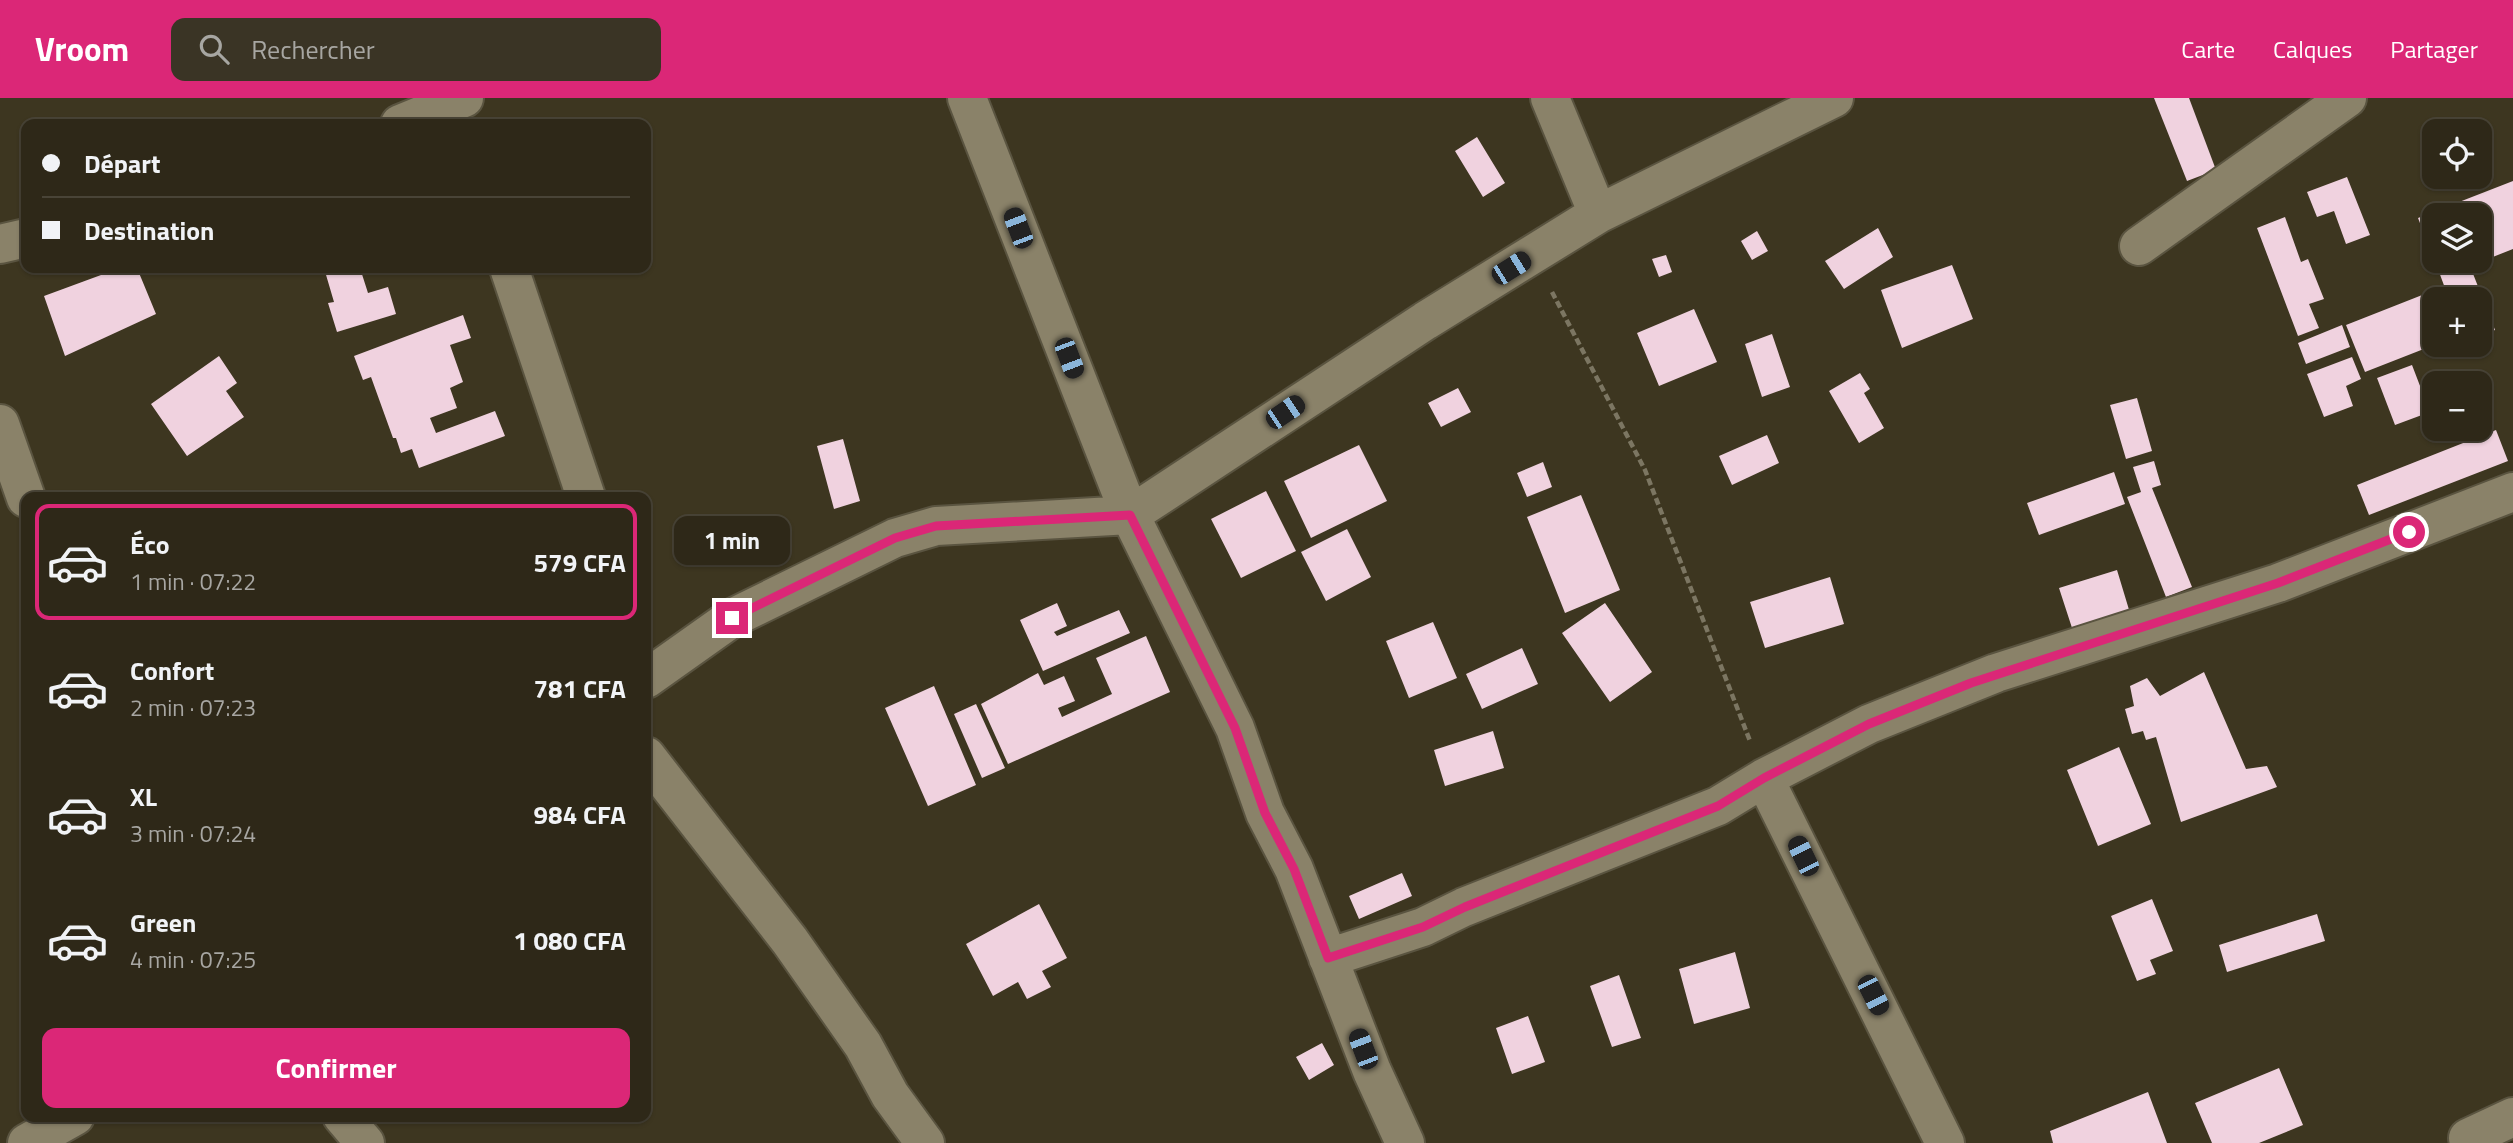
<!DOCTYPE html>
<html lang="fr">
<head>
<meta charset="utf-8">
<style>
  body { margin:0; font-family:"Titillium Web",sans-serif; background:#3a3425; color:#f1f3f6; height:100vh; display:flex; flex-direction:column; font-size:26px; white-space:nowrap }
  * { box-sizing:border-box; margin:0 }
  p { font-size:23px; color:#a7a6a2 }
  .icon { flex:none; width:38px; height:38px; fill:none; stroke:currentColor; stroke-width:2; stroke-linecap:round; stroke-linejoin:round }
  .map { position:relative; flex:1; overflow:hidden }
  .drawer { position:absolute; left:21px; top:394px; width:630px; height:630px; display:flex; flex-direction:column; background:#2e2818; border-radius:14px; box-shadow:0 2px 5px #0004,0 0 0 2px #494437 }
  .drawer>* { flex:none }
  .top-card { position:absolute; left:21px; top:21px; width:630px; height:154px; border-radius:14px; box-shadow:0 2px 5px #0004,0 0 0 2px #494437; display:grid; align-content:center; height:154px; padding:0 21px; background:#2e2818 }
  .tools { position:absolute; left:2422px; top:21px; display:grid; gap:14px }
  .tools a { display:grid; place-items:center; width:70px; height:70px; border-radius:14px; background:#2e2818; box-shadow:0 2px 5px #0004,0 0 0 2px #494437; font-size:35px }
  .end { position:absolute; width:32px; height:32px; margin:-16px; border:9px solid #db2777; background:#fff; box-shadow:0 0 0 4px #fff }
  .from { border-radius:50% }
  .bubble { position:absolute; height:49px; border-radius:14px; background:#2e2818; box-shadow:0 2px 5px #0004,0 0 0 2px #494437; font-size:23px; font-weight:700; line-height:49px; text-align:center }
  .car { position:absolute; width:21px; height:42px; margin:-21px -10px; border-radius:9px; box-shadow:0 0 5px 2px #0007; background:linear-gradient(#222 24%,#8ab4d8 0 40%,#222 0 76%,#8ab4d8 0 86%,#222 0) }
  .top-card b { display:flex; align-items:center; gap:24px; height:66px; font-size:26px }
  .top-card b+b { border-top:2px solid #494437 }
  .top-card i { width:18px; height:18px; background:#f1f3f6 }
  ul { padding:12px 0 0; list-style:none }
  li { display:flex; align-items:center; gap:21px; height:116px; margin:0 14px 10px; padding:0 7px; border:4px solid transparent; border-radius:14px }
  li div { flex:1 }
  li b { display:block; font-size:26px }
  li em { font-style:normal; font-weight:700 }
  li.current { border-color:#db2777 }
  li>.icon { width:63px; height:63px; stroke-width:1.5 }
  .button { display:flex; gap:14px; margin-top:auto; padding:14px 21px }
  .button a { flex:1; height:80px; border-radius:14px; background:#db2777; color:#fff; font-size:28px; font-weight:700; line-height:80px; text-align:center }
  header { display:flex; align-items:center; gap:42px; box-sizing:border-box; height:98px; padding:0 35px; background:#db2777; color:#fff }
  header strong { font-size:33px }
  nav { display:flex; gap:38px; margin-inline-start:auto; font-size:24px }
  .search { width:490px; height:63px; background:#3a3425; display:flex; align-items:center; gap:18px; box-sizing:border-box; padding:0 24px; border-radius:14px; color:#a7a6a2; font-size:26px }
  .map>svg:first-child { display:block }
  .building { fill:#f0d2df }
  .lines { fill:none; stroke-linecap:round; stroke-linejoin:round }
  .street-casing { stroke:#5a5440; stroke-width:42 }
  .path { stroke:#7c7662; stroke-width:4.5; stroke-dasharray:7 3.5; stroke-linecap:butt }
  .street { stroke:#8a8269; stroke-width:38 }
  .route { stroke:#db2777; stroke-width:9 }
</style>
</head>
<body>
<header>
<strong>Vroom</strong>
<div class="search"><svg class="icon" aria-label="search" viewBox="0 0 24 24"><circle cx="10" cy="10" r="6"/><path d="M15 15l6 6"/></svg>Rechercher</div>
<nav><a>Carte</a><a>Calques</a><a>Partager</a></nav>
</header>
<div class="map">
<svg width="2513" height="1045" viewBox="0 0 2513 1045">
  <rect width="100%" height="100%" fill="#3d3620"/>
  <path class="building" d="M2154,0H2189L2216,72L2187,83Z
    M1477,39L1505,85L1483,99L1455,53Z
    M2347,79L2370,137L2346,146L2334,113L2317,119L2307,94Z
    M2513,83V151L2470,168L2495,232L2480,238V201H2449L2435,163H2480V117H2434V161L2418,120Z
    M2285,119L2301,164L2308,161L2324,201L2309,206L2319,230L2298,238L2257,130Z
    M1878,130L1893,159L1844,191L1825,163Z
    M1757,133L1768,153L1752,162L1741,143Z
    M1666,157L1672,174L1659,179L1652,161Z
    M1952,167L1973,221L1902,250L1881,192Z
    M120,170H137L156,216L65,258L44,198Z
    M324,170H360L368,195L388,189L396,216L337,234L328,205L334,204Z
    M2440,190L2445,201H2434V247L2365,274L2346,227Z
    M1694,211L1717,264L1659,288L1637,235Z
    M463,217L471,240L450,247L463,284L450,290L457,310L430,320L436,335L495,313L505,338L419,370L412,351L401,355L396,340H393L371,279L363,282L354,258Z
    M2342,227L2350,249L2306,266L2298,245Z
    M1772,236L1790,289L1762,299L1745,246Z
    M219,258L237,285L226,293L244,319L187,358L151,306Z
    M2352,259L2361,281L2346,288L2353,308L2324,319L2307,276Z
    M2412,267L2430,314L2395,327L2377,280Z
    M1860,275L1870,291L1864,295L1884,330L1859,345L1829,293Z
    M1458,290L1471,314L1441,329L1428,305Z
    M2137,300L2152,353L2126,361L2110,307Z
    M2496,332L2508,363L2369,417L2357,387Z
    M1767,337L1779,365L1732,387L1719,358Z
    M843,341L860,403L834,411L817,348Z
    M1359,347L1387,403L1311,440L1284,383Z
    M2154,363L2161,387L2152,390L2192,489L2166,499L2127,399L2141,394L2133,369Z
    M1543,364L1552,389L1527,399L1517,375Z
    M2114,374L2125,406L2039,437L2027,405Z
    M1266,393L1296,453L1241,480L1211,421Z
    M1581,397L1620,492L1565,515L1527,419Z
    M1347,431L1371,479L1326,503L1301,454Z
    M2117,472L2130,515L2073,533L2059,490Z
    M1830,479L1844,526L1765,550L1750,504Z
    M1057,505L1067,528L1054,534L1057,538L1119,512L1130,535L1043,573L1020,522Z
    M1605,505L1652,574L1610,604L1562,535Z
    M1433,524L1457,580L1409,600L1386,543Z
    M1146,538L1170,594L1008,666L981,606L1038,575L1044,587L1064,578L1075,603L1058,610L1062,619L1112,596L1096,560Z
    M1522,550L1538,586L1482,611L1466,576Z
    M2204,574L2246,671L2267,668L2277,689L2181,724L2156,639L2146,642L2143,633L2132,636L2125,611L2134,608L2130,588L2147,580L2160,598Z
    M934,588L976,687L928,708L885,610Z
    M976,606L1005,670L982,680L954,616Z
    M1493,633L1504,670L1445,688L1434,652Z
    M2119,649L2151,726L2098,748L2067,672Z
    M1402,775L1412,798L1359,821L1349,798Z
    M2152,801L2173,853L2150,862L2156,876L2137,883L2111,818Z
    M1039,806L1067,860L1042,873L1051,889L1027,901L1018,884L993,898L966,846Z
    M2317,816L2325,843L2227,874L2219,847Z
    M1735,854L1750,910L1694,926L1679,871Z
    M1619,877L1641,940L1612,949L1590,888Z
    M1528,918L1545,964L1512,976L1496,930Z
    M1322,945L1334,967L1309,982L1296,959Z
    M2279,970L2303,1027L2259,1045H2212L2195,1005Z
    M2148,994L2167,1045H2053L2050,1033Z"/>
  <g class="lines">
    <g class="street-casing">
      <path id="street" d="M967,0L1130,417L1235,630L1265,715L1294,771L1372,973L1405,1045
        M1550,0L1598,116
        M400,26L464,0
        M0,146L26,140
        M2139,148L2347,0
        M509,170L586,399
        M0,326L26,400
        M646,581L732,520L895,440L936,428L1130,417L1425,223L1598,116L1834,0
        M646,658L790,843L863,947L890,997L925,1045
        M1764,680L1945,1045
        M1328,860L1423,829L1464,809L1718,708L1764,680L1869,626L1996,575L2278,485L2513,394
        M342,1018L365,1045
        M2468,1040L2513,1019
        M27,1045L75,1018"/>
    </g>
    <path class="path" d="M1552,194L1645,372L1750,643"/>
    <use href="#street" class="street"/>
  </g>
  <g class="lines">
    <path class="route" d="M732,520L895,440L936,428L1130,417L1235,630L1265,715L1294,771L1328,860L1423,829L1465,809L1718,708L1764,680L1869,626L1971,585L2278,485L2409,434"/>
  </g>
</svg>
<div class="tools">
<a><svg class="icon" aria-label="locate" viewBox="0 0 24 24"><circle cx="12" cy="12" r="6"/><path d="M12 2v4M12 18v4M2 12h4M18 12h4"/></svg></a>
<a><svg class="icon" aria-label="layers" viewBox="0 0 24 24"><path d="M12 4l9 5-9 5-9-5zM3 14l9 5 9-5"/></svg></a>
<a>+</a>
<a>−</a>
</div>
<i class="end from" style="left:2409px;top:434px"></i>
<i class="end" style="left:732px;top:520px"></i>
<div class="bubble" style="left:674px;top:418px;width:116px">1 min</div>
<i class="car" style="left:1018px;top:130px;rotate:339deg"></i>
<i class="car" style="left:1511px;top:170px;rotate:58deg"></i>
<i class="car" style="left:1069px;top:260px;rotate:159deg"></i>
<i class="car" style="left:1285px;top:314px;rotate:56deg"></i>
<i class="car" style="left:1803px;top:758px;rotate:334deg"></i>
<i class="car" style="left:1873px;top:897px;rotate:153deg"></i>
<i class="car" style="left:1363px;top:951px;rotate:339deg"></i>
<div class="top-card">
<b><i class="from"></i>Départ</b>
<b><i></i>Destination</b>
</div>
<section class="drawer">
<ul>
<li class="current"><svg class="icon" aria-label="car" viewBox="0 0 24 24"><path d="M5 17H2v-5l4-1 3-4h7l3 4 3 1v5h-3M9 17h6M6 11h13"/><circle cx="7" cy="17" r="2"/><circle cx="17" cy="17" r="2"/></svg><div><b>Éco</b><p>1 min · 07:22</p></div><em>579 CFA</em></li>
<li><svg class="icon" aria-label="car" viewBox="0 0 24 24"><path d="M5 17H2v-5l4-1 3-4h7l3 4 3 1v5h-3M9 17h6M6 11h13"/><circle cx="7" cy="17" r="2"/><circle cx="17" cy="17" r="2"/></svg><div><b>Confort</b><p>2 min · 07:23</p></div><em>781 CFA</em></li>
<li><svg class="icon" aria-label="car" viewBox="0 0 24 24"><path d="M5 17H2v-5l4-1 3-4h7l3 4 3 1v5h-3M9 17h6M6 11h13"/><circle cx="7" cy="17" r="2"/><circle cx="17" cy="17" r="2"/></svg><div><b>XL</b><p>3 min · 07:24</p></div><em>984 CFA</em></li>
<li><svg class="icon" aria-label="car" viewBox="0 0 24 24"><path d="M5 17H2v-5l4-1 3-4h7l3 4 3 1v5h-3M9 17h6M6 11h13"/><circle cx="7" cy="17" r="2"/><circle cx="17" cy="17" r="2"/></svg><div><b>Green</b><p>4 min · 07:25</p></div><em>1 080 CFA</em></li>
</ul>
<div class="button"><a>Confirmer</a></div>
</section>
</div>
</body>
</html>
